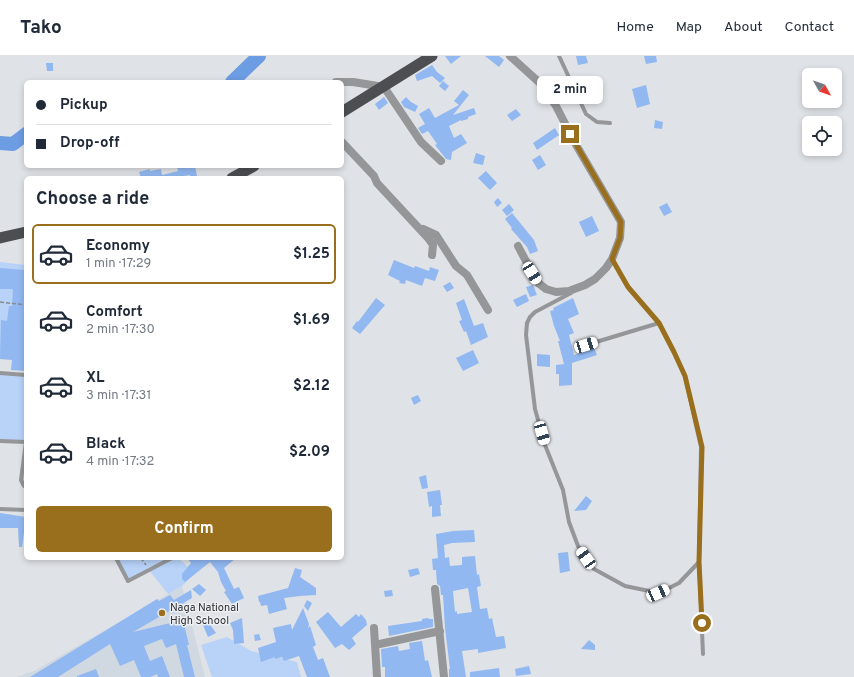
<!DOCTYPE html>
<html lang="en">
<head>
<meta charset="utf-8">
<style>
  body { margin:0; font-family:Overpass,sans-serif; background:#f6f6f7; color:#1f2937; height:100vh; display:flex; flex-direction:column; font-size:15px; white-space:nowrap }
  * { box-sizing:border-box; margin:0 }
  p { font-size:13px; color:#747a83 }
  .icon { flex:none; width:22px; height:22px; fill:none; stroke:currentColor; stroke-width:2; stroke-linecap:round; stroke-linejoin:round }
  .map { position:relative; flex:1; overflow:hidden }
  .side { position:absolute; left:24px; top:120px; width:320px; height:384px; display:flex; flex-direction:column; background:#fff; border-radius:6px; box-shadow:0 2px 6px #0003 }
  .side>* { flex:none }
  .banner { position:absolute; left:24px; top:24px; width:320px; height:88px; border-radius:6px; box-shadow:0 2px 6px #0003; display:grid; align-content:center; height:88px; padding:0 12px; background:#fff }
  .needle { width:26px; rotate:130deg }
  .tools { position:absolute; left:802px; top:12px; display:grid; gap:8px }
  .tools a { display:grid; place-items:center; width:40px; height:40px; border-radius:6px; background:#fff; box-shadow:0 2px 6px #0003; font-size:20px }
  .end { position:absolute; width:18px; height:18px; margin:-9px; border:5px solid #996e1c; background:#fff; box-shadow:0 0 0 2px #fff }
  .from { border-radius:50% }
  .bubble { position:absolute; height:28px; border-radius:6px; background:#fff; box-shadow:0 2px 6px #0003; font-size:13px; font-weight:700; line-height:28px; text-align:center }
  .car { position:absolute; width:12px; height:24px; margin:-12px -6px; border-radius:5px; box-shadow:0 0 3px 1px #0007; background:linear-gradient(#fff 24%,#345 0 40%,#fff 0 76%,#345 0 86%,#fff 0) }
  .banner b { display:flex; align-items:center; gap:14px; height:38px; font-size:15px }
  .banner b+b { border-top:1px solid #e0e1e3 }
  .banner i { width:10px; height:10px; background:#1f2937 }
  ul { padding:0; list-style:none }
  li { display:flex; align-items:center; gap:12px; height:60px; margin:0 8px 6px; padding:0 4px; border:2px solid transparent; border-radius:6px }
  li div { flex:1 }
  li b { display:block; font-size:15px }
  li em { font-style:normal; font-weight:700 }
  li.on { border-color:#996e1c }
  li>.icon { width:36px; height:36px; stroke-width:1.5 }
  h2 { padding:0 12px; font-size:18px; line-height:48px }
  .action { display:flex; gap:8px; margin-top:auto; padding:8px 12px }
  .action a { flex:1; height:46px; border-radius:6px; background:#996e1c; color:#fff; font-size:16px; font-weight:700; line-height:46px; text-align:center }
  header { display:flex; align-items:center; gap:24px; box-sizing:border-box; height:56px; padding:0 20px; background:#fff; border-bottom:1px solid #e0e1e3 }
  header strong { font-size:19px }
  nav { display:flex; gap:22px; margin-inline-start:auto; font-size:14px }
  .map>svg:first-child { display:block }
  .built { fill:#d0d8e2 }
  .green { fill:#b8d2f8 }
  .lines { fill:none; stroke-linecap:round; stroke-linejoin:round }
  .river { stroke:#6c9ce2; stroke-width:14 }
  .building { fill:#91b8f1; fill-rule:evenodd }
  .path { stroke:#888a8d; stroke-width:1.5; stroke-dasharray:4 2; stroke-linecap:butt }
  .service { stroke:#959698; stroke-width:4 }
  .minor { stroke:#959698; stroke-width:8 }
  .trunk { stroke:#4c4e52; stroke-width:11 }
  .route { stroke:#996e1c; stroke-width:5 }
  .poi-dot { fill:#996e1c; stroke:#eceff3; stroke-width:1.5 }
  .labels { text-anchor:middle; stroke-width:3; stroke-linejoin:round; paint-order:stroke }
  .poi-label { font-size:11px; fill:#313234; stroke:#eceff3; text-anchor:start }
</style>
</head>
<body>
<header>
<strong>Tako</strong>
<nav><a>Home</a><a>Map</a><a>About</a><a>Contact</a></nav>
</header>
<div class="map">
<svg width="854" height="621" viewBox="0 0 854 621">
  <rect width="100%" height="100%" fill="#dfe2e6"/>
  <path class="built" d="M182,530L205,621H16L34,615Z"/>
  <path class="green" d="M0,206L26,209V303L0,301Z
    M0,317L26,319V430L21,424L25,386L0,385Z
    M116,502H178L195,517L182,530L168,538L149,514L128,524Z
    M227,581L251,595L297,606L301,621H212L201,589Z"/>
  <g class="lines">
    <path class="river" d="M232,26L259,0
      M0,87L13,88L26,78"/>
  </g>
  <path class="building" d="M445,0H461L451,8Z
    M485,0H499L504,4L499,11Z
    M576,0H586L588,7L578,9Z
    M644,0H656L657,6L646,8Z
    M46,7H53V15H47Z
    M432,9L437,16L445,22L440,27L432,20L417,25L415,19Z
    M443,25L449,30L445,35L439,30Z
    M646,29L650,48L637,52L632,33Z
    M463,34L469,39L453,59L474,52L476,58L468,61V63L461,65V64L449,70L454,82L461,78L467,87L452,96L451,104L446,103L435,89L437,88L428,75L422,78L418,72L425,68L419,58L429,52L435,62L459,49L454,45Z
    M384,41L388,47L379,54L375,48Z
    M406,41L411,46L418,50L415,56L404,51L401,46Z
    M516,53L521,59L512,65L507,59Z
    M655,64L663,66L662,73L654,72Z
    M555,72L559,79L537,94L533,87Z
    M476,97L485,100L483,109L473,107Z
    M540,99L546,109L538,114L532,104Z
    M177,110H195L197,120L190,121V119L177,121L178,122H141L139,116L150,113V115L161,113L162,119L178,115Z
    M486,115L497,127L490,134L478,122Z
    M498,142L502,147L497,151L494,146Z
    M667,147L672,156L664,160L659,151Z
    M509,148L514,154L507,160L502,154Z
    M512,157L534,184L538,195L530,198L527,191L511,173L512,172L505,163Z
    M592,160L599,175L586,181L579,166Z
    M394,204L414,212L415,210L429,215L430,211L439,214L435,225L425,222L422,230L406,224L405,228L399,227L400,225L388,219Z
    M0,212L24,214V219H26V315L11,314L12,304L0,303L1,264L7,265L9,250H12L13,234L12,233H0Z
    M450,226L454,232L447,236L443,230Z
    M533,229L537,239L530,241L526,231Z
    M526,238L529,245L517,251L513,244Z
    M376,242L385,249L360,278L352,272L357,265L358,266Z
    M573,242L579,258L568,263L574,277L569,279L574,299L594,292L597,299L572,307V329L559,330V318H556V309L564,308L558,285H560L554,270L550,255L554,254L553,252Z
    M464,243L474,270L483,267L488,281L471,289L466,275L464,276L459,265L462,264L456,247Z
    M473,294L479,307L463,315L456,302Z
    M537,298L550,299V311L537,310Z
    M418,339L421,345L414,349L411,342Z
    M426,419L428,432L422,433L419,421Z
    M440,434L442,449H440L441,460L432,461V450L429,451L427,436Z
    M586,440L592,445L586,454L574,455Z
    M0,457L26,461L22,491H19L18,472H0Z
    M474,474L475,486L452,487L444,489L445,502L449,501L450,510L462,509V501L475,500L477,519L479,518L481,530L477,531L480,553L487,552L489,563L492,562L496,581L504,580L506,592L478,597V593L462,595L466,621H449V613H450L445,572L443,539H441L440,530L437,528L436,514H433L432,503L438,502L436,478L453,475ZM468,532L472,556L457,558V555L455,556L453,535Z
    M568,496L570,515L560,517L558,497Z
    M187,502H236L224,512L234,533L239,531L244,542L232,548L224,536L226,535L221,526L218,516L210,506L185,526L182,523V518L191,507Z
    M295,512L302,514L300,521L316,532V539L299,540H300L284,542L287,553L269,558L267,549L261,550L260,546H259L258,540L288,532Z
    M418,512L420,518L410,521L408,514Z
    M199,528L206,534L200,540L192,533Z
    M191,534L192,542L133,576L183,564L189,589H187L195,621H184L176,588L166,592L162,583L144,590L150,605L162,600L170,621H158L157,618L150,621H141L134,604L120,610L110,588L58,621H30L157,543L159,545L170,539L174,544Z
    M392,534L393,540L385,541L384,535Z
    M307,544L312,547L308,555L304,550Z
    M303,552L309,568L308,572L310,570L316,589L313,591L318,604L323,602L330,621H307L299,600L284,605L282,601L275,603V601L261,606L258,592L276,586L273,572L291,568L292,574Z
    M328,556L341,571L356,558L359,561L361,558L366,564L367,569L352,582L356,588L349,594L342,588L335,592L316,566Z
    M242,562L244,587L234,588L233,574L230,567Z
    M428,562L429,563H433V571L389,580L388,570L422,565V563Z
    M209,567L216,577L208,581L203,569Z
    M259,578L261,584L255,585L254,579Z
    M589,584L595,589V594L581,593Z
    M422,585L425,605L428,604L432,621H385V611H382L381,593L398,590L399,595L410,593L409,587Z
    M529,610L531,618L516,620L515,613Z
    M499,612L500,621H470V616Z
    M96,613L99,621H77V620Z"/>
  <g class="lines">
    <path class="path" d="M0,246L26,249
      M141,502L146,509"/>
    <path class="service" d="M559,0L586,58L597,66L610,67
      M612,203L628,231L659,267L674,296L685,320L701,391L699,506L703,598
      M571,237L535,256L530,261L527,267L526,279L535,353L545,389L563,434L569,466L578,490L594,513L625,530L659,537L679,527L699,506
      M586,289L659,267
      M0,317L26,319
      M0,385L26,386
      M26,386L21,424L24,430H26
      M0,453L26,454
      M116,502L128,525L172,502"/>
    <path class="minor" d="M510,0L541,28L556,50L575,87L621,166L620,182L612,203L606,212L595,223L585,229L569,235L556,236L546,233L537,226L518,190
      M336,26H353L384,31L421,86L441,105
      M342,86L374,120L377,127L428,182L433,189L432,199
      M423,173L436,179L456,210L467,219L488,254
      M435,533L444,621
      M374,572L377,621
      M375,589L440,575"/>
    <path class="trunk" d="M342,56L432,0
      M232,122L254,110
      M0,182L26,176"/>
  </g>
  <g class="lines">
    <path class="route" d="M570,78L621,166L620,182L612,203L628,231L659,267L674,296L685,320L702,391L699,506L702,567"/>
  </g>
  <circle class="poi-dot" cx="162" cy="557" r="4"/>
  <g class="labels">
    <g class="poi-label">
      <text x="170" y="555">Naga National<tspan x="170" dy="13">High School</tspan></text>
    </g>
  </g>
</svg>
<div class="tools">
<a><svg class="needle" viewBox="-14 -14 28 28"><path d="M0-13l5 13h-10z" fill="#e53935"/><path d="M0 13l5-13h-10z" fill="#747a83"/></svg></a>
<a><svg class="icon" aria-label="locate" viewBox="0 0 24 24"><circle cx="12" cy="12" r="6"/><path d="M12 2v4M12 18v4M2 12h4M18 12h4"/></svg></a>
</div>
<i class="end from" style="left:702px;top:567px"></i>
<i class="end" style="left:570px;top:78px"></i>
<div class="bubble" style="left:537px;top:20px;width:66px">2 min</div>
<i class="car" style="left:532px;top:217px;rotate:148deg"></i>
<i class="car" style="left:586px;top:289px;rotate:73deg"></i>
<i class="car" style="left:542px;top:377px;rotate:164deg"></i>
<i class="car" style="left:586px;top:502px;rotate:325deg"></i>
<i class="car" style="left:658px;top:537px;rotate:66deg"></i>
<div class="banner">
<b><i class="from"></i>Pickup</b>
<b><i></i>Drop-off</b>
</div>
<section class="side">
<h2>Choose a ride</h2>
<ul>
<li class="on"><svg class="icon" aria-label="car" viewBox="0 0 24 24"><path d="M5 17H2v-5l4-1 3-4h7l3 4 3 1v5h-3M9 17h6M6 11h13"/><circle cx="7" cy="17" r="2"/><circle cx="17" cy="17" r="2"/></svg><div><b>Economy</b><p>1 min · 17:29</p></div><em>$1.25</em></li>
<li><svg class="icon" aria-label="car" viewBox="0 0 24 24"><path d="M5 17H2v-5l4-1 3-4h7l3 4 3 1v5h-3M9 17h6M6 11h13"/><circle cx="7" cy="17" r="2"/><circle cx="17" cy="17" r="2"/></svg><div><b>Comfort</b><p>2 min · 17:30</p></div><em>$1.69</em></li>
<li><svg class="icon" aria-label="car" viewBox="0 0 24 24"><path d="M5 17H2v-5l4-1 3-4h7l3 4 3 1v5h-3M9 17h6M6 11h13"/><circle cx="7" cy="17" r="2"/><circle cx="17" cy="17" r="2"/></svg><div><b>XL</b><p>3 min · 17:31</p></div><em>$2.12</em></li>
<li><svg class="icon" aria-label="car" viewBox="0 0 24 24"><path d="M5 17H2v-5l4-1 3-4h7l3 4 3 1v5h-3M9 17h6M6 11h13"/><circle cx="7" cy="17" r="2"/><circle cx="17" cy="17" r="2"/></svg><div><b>Black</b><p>4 min · 17:32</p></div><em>$2.09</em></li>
</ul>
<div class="action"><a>Confirm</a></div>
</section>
</div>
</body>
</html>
